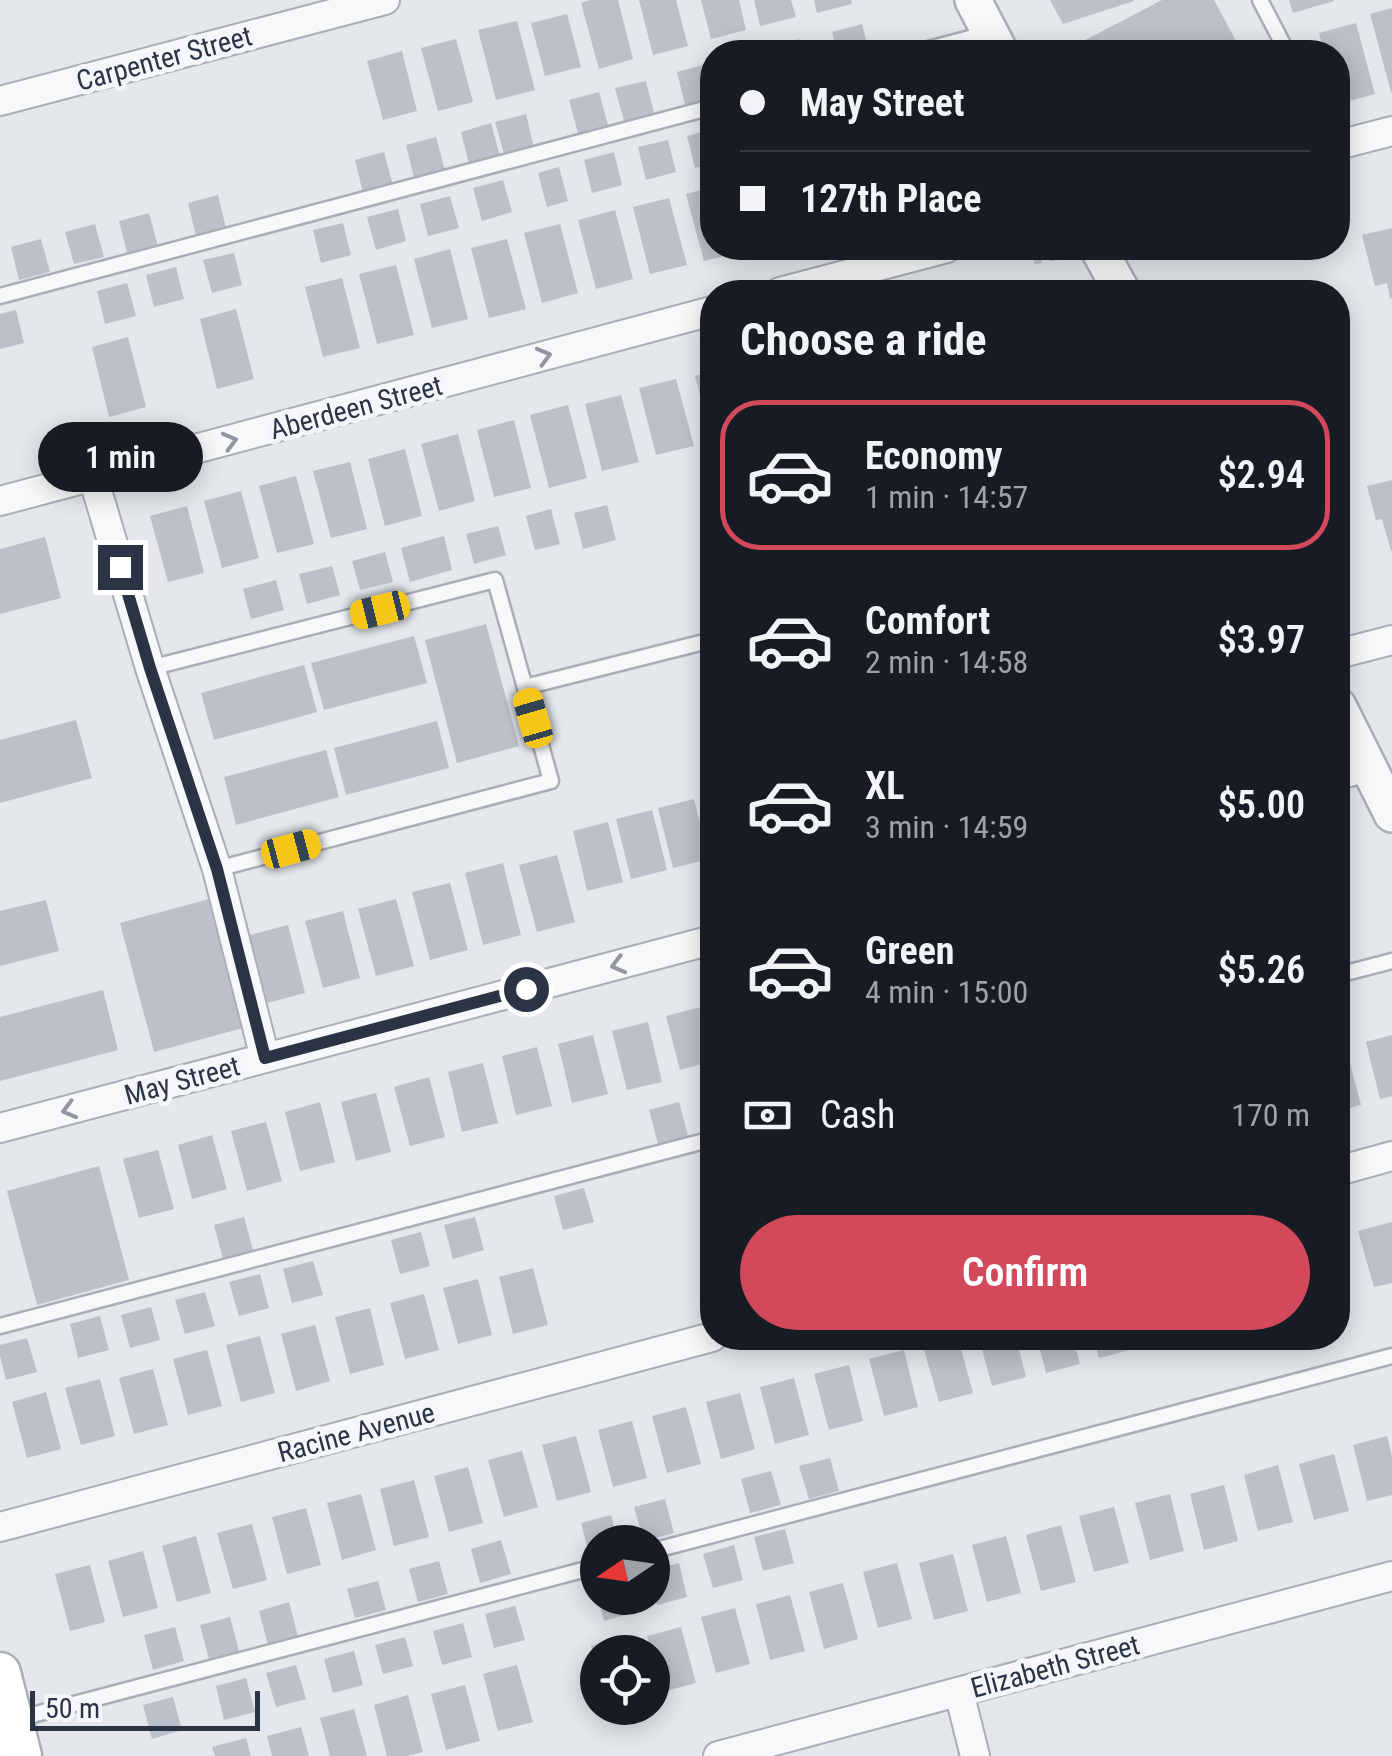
<!DOCTYPE html>
<html lang="en">
<head>
<meta charset="utf-8">
<style>
  body { margin:0; font-family:"Roboto Condensed",sans-serif; background:#242831; color:#f1f3f6; height:100vh; display:flex; flex-direction:column; font-size:38px; white-space:nowrap }
  * { box-sizing:border-box; margin:0 }
  p { font-size:32px; color:#9ea1a6 }
  .icon { flex:none; width:55px; height:55px; fill:none; stroke:currentColor; stroke-width:2; stroke-linecap:round; stroke-linejoin:round }
  .map { position:relative; flex:1; overflow:hidden }
  .panel { position:absolute; left:700px; top:280px; width:650px; height:1070px; display:flex; flex-direction:column; background:#171b24; border-radius:40px; box-shadow:0 5px 25px #0003 }
  .panel>* { flex:none }
  .hud { position:absolute; left:700px; top:40px; width:650px; height:220px; border-radius:40px; box-shadow:0 5px 25px #0003; display:grid; align-content:center; height:220px; padding:0 40px; background:#171b24 }
  .needle { width:65px; rotate:257deg }
  .buttons { position:absolute; left:580px; top:1525px; display:grid; gap:20px }
  .buttons a { display:grid; place-items:center; width:90px; height:90px; border-radius:50%; background:#171b24; box-shadow:0 5px 25px #0003; font-size:50px }
  .scale { position:absolute; left:30px; bottom:25px; width:230px; box-sizing:border-box; padding-left:10px; border:5px solid #2b3445; border-top:0; font-size:28px; line-height:35px; white-space:nowrap; color:#2b3445; -webkit-text-stroke:8px #f4f6f9; paint-order:stroke }
  .end { position:absolute; width:45px; height:45px; margin:-22px; border:12px solid #2b3445; background:#fff; box-shadow:0 0 0 5px #fff }
  .from { border-radius:50% }
  .bubble { position:absolute; height:70px; border-radius:35px; background:#171b24; box-shadow:0 5px 25px #0003; font-size:32px; font-weight:600; line-height:70px; text-align:center }
  .car { position:absolute; width:30px; height:60px; margin:-30px -15px; border-radius:12px; box-shadow:0 0 8px 2px #0007; background:linear-gradient(#f5c518 24%,#345 0 40%,#f5c518 0 76%,#345 0 86%,#f5c518 0) }
  .hud b { display:flex; align-items:center; gap:35px; height:95px; font-size:38px }
  .hud b+b { border-top:2px solid #363941 }
  .hud i { width:25px; height:25px; background:#f1f3f6 }
  ul { padding:0; list-style:none }
  li { display:flex; align-items:center; gap:30px; height:150px; margin:0 20px 15px; padding:0 20px; border:5px solid transparent; border-radius:40px }
  li div { flex:1 }
  li b { display:block; font-size:38px }
  li em { font-style:normal; font-weight:600 }
  li.active { border-color:#d1495b }
  li>.icon { width:90px; height:90px; stroke-width:1.5 }
  h2 { padding:0 40px; font-size:45px; line-height:120px }
  .pay { display:flex; align-items:center; gap:25px; height:110px; padding:0 40px; font-size:38px }
  .pay p { margin-inline-start:auto }
  .action { display:flex; gap:20px; margin-top:auto; padding:20px 40px }
  .action a { flex:1; height:115px; border-radius:60px; background:#d1495b; color:#fff; font-size:40px; font-weight:600; line-height:115px; text-align:center }
  .map>svg:first-child { display:block }
  .building { fill:#bbc0ca }
  .lines { fill:none; stroke-linecap:round; stroke-linejoin:round }
  .service-casing { stroke:#a9aeb7; stroke-width:19 }
  .minor-casing { stroke:#a9aeb7; stroke-width:32 }
  .tertiary-casing { stroke:#a9aeb7; stroke-width:40 }
  .secondary-casing { stroke:#a9aeb7; stroke-width:45 }
  .path { stroke:#c2c5cb; stroke-width:5; stroke-dasharray:8 8; stroke-linecap:butt }
  .service { stroke:#f7f8fa; stroke-width:14 }
  .minor { stroke:#f7f8fa; stroke-width:28 }
  .tertiary { stroke:#f7f8fa; stroke-width:35 }
  .secondary { stroke:#fff; stroke-width:40 }
  .oneway { stroke:#9196a0 }
  .route { stroke:#2b3445; stroke-width:12 }
  .labels { text-anchor:middle; stroke-width:10; stroke-linejoin:round; paint-order:stroke }
  .street-label { font-size:28px; fill:#2b3445; stroke:#f4f6f9 }
</style>
</head>
<body>
<div class="map">
<svg width="1392" height="1756" viewBox="0 0 1392 1756">
  <rect width="100%" height="100%" fill="#e4e7ec"/>
  <path class="building" d="M591,0H618L633,59L599,69L581,3Z
    M639,0H676L688,46L653,55Z
    M701,0H739L746,30L711,39Z
    M754,0H791L796,17L760,26Z
    M814,0H851L852,4L817,13Z
    M1050,0H1134V1L1063,24Z
    M1162,0H1214L1242,52H1074L1072,47Z
    M1289,0H1334V1L1293,13Z
    M1392,8V92H1391L1370,14Z
    M567,14L581,67L545,76L531,23Z
    M517,21L535,90L496,100L478,30Z
    M1356,23L1375,94L1338,104V52H1324L1319,33Z
    M862,24L869,52H837L832,32Z
    M456,39L473,102L438,111L421,48Z
    M799,39L803,52H770L769,47Z
    M402,51L417,111L383,120L367,61Z
    M706,64L712,88V98L685,105L677,72Z
    M646,81L654,113L624,121L615,88Z
    M599,92L608,125L578,133L569,100Z
    M526,114L534,147L504,154L495,122Z
    M491,123L500,156L469,164L461,132Z
    M712,129V164L695,168L687,136Z
    M436,137L445,170L414,178L406,145Z
    M668,140L676,172L646,180L638,147Z
    M384,152L393,185L363,193L355,160Z
    M614,152L622,185L592,193L584,160Z
    M559,167L568,201L547,207L538,173Z
    M503,180L512,212L482,221L473,188Z
    M712,187V248H740L741,252L704,261L686,194Z
    M218,195L226,228L196,236L188,203Z
    M450,196L459,228L428,236L420,204Z
    M669,198L687,265L650,274L633,207Z
    M398,209L406,241L376,250L367,217Z
    M615,210L633,279L596,289L578,220Z
    M149,213L158,246L127,253L119,221Z
    M343,223L351,255L321,263L313,230Z
    M95,224L104,257L74,264L65,232Z
    M560,224L578,293L542,303L524,233Z
    M1392,228V298L1390,299L1387,283L1375,286L1362,235Z
    M41,239L50,272L19,280L11,247Z
    M507,239L526,309L489,318L471,248Z
    M450,249L468,319L432,328L414,259Z
    M234,253L242,285L212,293L203,260Z
    M396,265L414,335L377,344L359,274Z
    M176,267L184,299L154,307L146,275Z
    M342,278L360,348L323,357L305,287Z
    M127,283L136,316L105,324L97,291Z
    M236,309L254,379L217,389L200,319Z
    M16,310L24,343L0,349V314Z
    M128,337L146,407L109,417L92,347Z
    M712,371V438H711L695,376Z
    M676,379L694,446L656,455L639,388Z
    M621,395L639,462L602,471L585,404Z
    M568,405L587,478L549,488L530,415Z
    M514,420L531,488L494,497L477,430Z
    M458,434L475,501L439,511L421,444Z
    M405,449L422,516L385,526L368,459Z
    M350,462L367,529L331,538L313,471Z
    M296,476L314,544L277,553L259,486Z
    M1392,480V551H1391L1382,519L1376,520L1367,486Z
    M241,491L259,558L222,568L204,501Z
    M607,505L616,540L583,549L574,513Z
    M187,506L204,573L168,582L150,516Z
    M551,509L560,544L535,550L526,516Z
    M498,526L506,555L474,564L466,534Z
    M444,536L452,570L410,582L401,548Z
    M45,537L61,598L0,614V549Z
    M385,552L393,582L360,590L352,561Z
    M332,566L340,595L307,604L299,574Z
    M276,580L284,610L251,619L243,589Z
    M486,624L519,746L457,763L425,640Z
    M414,636L427,683L324,710L311,663Z
    M304,665L317,712L214,740L201,693Z
    M76,720L92,778L0,803V740Z
    M437,721L449,768L346,795L334,748Z
    M326,750L339,797L236,825L224,777Z
    M712,793V833L711,834L701,796Z
    M694,799L709,859L673,868L658,808Z
    M652,810L667,870L631,879L616,819Z
    M608,822L623,882L587,891L573,831Z
    M557,855L575,922L537,932L519,865Z
    M503,863L521,935L483,945L465,873Z
    M450,883L468,950L430,960L412,892Z
    M209,899L243,1028L154,1052L120,923Z
    M396,899L414,966L376,976L358,909Z
    M46,900L59,951L0,966V911Z
    M343,911L360,978L323,988L305,921Z
    M288,925L305,993L267,1003L250,935Z
    M103,990L118,1050L0,1081V1017Z
    M701,1007L712,1050V1061L680,1070L666,1016Z
    M648,1022L662,1082L627,1090L612,1031Z
    M593,1035L608,1094L572,1103L558,1044Z
    M1392,1035V1096L1380,1099L1366,1042Z
    M537,1047L552,1106L516,1115L502,1056Z
    M1346,1048L1361,1105L1338,1111V1050Z
    M483,1063L498,1123L462,1132L448,1072Z
    M429,1077L445,1137L410,1146L394,1087Z
    M712,1087V1123H711L702,1090Z
    M376,1093L391,1152L356,1161L341,1102Z
    M320,1102L335,1162L300,1171L285,1112Z
    M679,1102L688,1136L658,1144L649,1110Z
    M266,1122L282,1181L247,1191L231,1131Z
    M212,1135L227,1189L192,1199L178,1145Z
    M158,1150L174,1209L139,1218L123,1159Z
    M99,1166L129,1280L37,1305L7,1191Z
    M584,1188L594,1222L563,1230L554,1196Z
    M244,1217L253,1250L223,1259L214,1225Z
    M475,1217L484,1250L453,1259L444,1225Z
    M1392,1222V1283L1374,1287L1358,1231Z
    M421,1232L430,1266L400,1274L391,1240Z
    M313,1261L323,1295L292,1303L283,1269Z
    M533,1268L548,1325L513,1334L499,1277Z
    M260,1274L269,1308L239,1316L229,1282Z
    M478,1279L492,1335L458,1344L443,1288Z
    M205,1292L215,1326L185,1334L175,1300Z
    M424,1294L439,1350L405,1359L390,1303Z
    M151,1307L160,1340L130,1348L121,1315Z
    M370,1308L384,1365L350,1374L335,1317Z
    M100,1316L109,1350L78,1358L70,1324Z
    M315,1325L330,1381L296,1391L281,1334Z
    M260,1336L275,1393L241,1402L226,1345Z
    M27,1338L37,1372L6,1380L0,1356V1345Z
    M953,1338H958L973,1393L939,1402L923,1346Z
    M979,1338H1016L1026,1377L992,1386Z
    M1037,1338H1073L1080,1364L1046,1373Z
    M1094,1338H1131L1134,1349L1099,1358Z
    M207,1350L222,1406L188,1415L173,1359Z
    M904,1350L918,1407L884,1416L869,1359Z
    M849,1365L863,1421L829,1430L814,1374Z
    M153,1369L168,1425L134,1434L119,1378Z
    M794,1378L809,1435L775,1444L760,1387Z
    M100,1379L115,1436L81,1445L65,1388Z
    M46,1392L61,1449L27,1458L12,1402Z
    M740,1393L755,1449L721,1459L706,1402Z
    M686,1407L701,1464L667,1473L652,1416Z
    M632,1421L647,1478L613,1487L598,1430Z
    M576,1436L591,1492L557,1501L542,1445Z
    M1387,1436L1392,1456V1495L1367,1501L1353,1445Z
    M522,1451L538,1507L504,1517L488,1460Z
    M1334,1454L1349,1511L1314,1520L1299,1464Z
    M830,1458L839,1491L809,1499L799,1466Z
    M1278,1465L1293,1522L1258,1531L1244,1475Z
    M468,1467L483,1523L449,1532L434,1476Z
    M771,1471L781,1505L750,1513L741,1479Z
    M414,1480L429,1537L394,1546L380,1489Z
    M1224,1485L1238,1541L1204,1550L1190,1494Z
    M361,1494L376,1550L342,1560L327,1503Z
    M1170,1494L1184,1551L1150,1560L1135,1503Z
    M665,1499L674,1533L644,1541L634,1507Z
    M1114,1507L1129,1563L1094,1572L1079,1516Z
    M306,1508L321,1565L287,1574L272,1517Z
    M611,1515L618,1542H598V1555L590,1557L581,1523Z
    M252,1524L267,1580L233,1589L217,1533Z
    M1061,1525L1076,1582L1041,1591L1026,1535Z
    M785,1529L794,1563L763,1571L754,1537Z
    M196,1536L211,1593L177,1602L162,1546Z
    M1006,1536L1021,1593L987,1602L972,1545Z
    M501,1540L511,1574L480,1583L471,1549Z
    M734,1545L743,1580L713,1588L703,1554Z
    M143,1551L158,1608L123,1617L108,1561Z
    M953,1554L968,1611L934,1620L919,1563Z
    M439,1561L448,1594L418,1602L409,1569Z
    M679,1563L687,1597L657,1605L652,1587V1570Z
    M897,1563L912,1619L878,1628L863,1572Z
    M90,1565L105,1622L70,1631L55,1574Z
    M378,1581L386,1610L355,1618L347,1589Z
    M843,1583L858,1639L824,1649L809,1592Z
    M790,1595L805,1651L770,1660L756,1604Z
    M598,1598H630L634,1612L604,1621Z
    M289,1602L298,1637L268,1645L259,1611Z
    M515,1606L525,1640L494,1648L485,1614Z
    M735,1608L750,1664L716,1673L701,1617Z
    M230,1617L239,1651L209,1659L200,1625Z
    M463,1623L472,1657L442,1665L433,1631Z
    M175,1627L184,1661L153,1670L144,1635Z
    M681,1627L696,1683L662,1692L647,1636Z
    M626,1636L630,1652H598L596,1665L591,1646Z
    M405,1637L413,1666L383,1674L375,1645Z
    M354,1651L363,1685L333,1693L324,1659Z
    M296,1665L306,1699L276,1707L266,1673Z
    M517,1665L533,1722L498,1731L483,1674Z
    M246,1678L255,1712L224,1720L216,1686Z
    M465,1685L480,1741L446,1750L431,1694Z
    M408,1695L423,1752L407,1756H387L374,1705Z
    M173,1697L182,1730L152,1739L143,1705Z
    M354,1709L367,1756H330L320,1718Z
    M301,1727L309,1756H272L267,1736Z
    M246,1738L251,1756H215L212,1747Z"/>
  <g class="lines">
    <g class="service-casing">
      <path id="service" d="M1260,0L1287,52
        M917,52L989,33
        M0,296L712,107
        M150,668L495,580L551,781L217,869
        M525,687L712,640
        M1338,975L1392,961
        M0,1326L712,1139
        M652,1551L1392,1356
        M17,1719L598,1566"/>
    </g>
    <g class="minor-casing">
      <path id="minor" d="M0,101L385,0
        M1338,145L1392,131
        M780,292L947,248
        M93,477L150,668L217,869L265,1058
        M0,501L712,311
        M1338,654L1392,640
        M1338,775L1368,767
        M0,1128L712,940
        M1338,1171L1392,1156
        M0,1527L712,1337
        M959,1692L975,1756
        M718,1756L1392,1576"/>
    </g>
    <g class="tertiary-casing">
      <path id="tertiary" d="M973,0L1000,52
        M1098,248L1122,292
        M1338,706L1392,814"/>
    </g>
    <g class="secondary-casing">
      <path id="secondary" d="M0,1673L21,1756"/>
    </g>
    <path class="path" d="M1338,201L1348,202
      M1034,262L1066,256"/>
    <use href="#service" class="service"/>
    <use href="#minor" class="minor"/>
    <use href="#tertiary" class="tertiary"/>
    <use href="#secondary" class="secondary"/>
  </g>
  <defs><path id="oneway-chevron" d="M-2-3.5L2.5 0L-2 3.5" fill="none" stroke-width="1.6" stroke-linecap="round" stroke-linejoin="round" transform="scale(2.5)"/></defs>
  <g class="oneway">
    <use href="#oneway-chevron" transform="translate(544 356) rotate(-15)"/>
    <use href="#oneway-chevron" transform="translate(230 441) rotate(-15)"/>
    <use href="#oneway-chevron" transform="translate(618 965) rotate(165)"/>
    <use href="#oneway-chevron" transform="translate(69 1110) rotate(165)"/>
  </g>
  <g class="lines">
    <path class="route" d="M120,567L150,668L217,869L265,1058L526,989"/>
  </g>
  <g class="labels">
    <g class="street-label">
      <text transform="translate(164 58) rotate(-15)" y="10">Carpenter Street</text>
      <text transform="translate(356 407) rotate(-15)" y="10">Aberdeen Street</text>
      <text transform="translate(182 1080) rotate(-15)" y="10">May Street</text>
      <text transform="translate(356 1432) rotate(-15)" y="10">Racine Avenue</text>
      <text transform="translate(1055 1666) rotate(-15)" y="10">Elizabeth Street</text>
    </g>
  </g>
</svg>
<div class="buttons">
<a><svg class="needle" viewBox="-14 -14 28 28"><path d="M0-13l5 13h-10z" fill="#e53935"/><path d="M0 13l5-13h-10z" fill="#9ea1a6"/></svg></a>
<a><svg class="icon" aria-label="locate" viewBox="0 0 24 24"><circle cx="12" cy="12" r="6"/><path d="M12 2v4M12 18v4M2 12h4M18 12h4"/></svg></a>
</div>
<div class="scale">50 m</div>
<i class="end from" style="left:526px;top:989px"></i>
<i class="end" style="left:120px;top:567px"></i>
<div class="bubble" style="left:38px;top:422px;width:165px">1 min</div>
<i class="car" style="left:380px;top:610px;rotate:256deg"></i>
<i class="car" style="left:533px;top:718px;rotate:344deg"></i>
<i class="car" style="left:291px;top:849px;rotate:75deg"></i>
<div class="hud">
<b><i class="from"></i>May Street</b>
<b><i></i>127th Place</b>
</div>
<section class="panel">
<h2>Choose a ride</h2>
<ul>
<li class="active"><svg class="icon" aria-label="car" viewBox="0 0 24 24"><path d="M5 17H2v-5l4-1 3-4h7l3 4 3 1v5h-3M9 17h6M6 11h13"/><circle cx="7" cy="17" r="2"/><circle cx="17" cy="17" r="2"/></svg><div><b>Economy</b><p>1 min · 14:57</p></div><em>$2.94</em></li>
<li><svg class="icon" aria-label="car" viewBox="0 0 24 24"><path d="M5 17H2v-5l4-1 3-4h7l3 4 3 1v5h-3M9 17h6M6 11h13"/><circle cx="7" cy="17" r="2"/><circle cx="17" cy="17" r="2"/></svg><div><b>Comfort</b><p>2 min · 14:58</p></div><em>$3.97</em></li>
<li><svg class="icon" aria-label="car" viewBox="0 0 24 24"><path d="M5 17H2v-5l4-1 3-4h7l3 4 3 1v5h-3M9 17h6M6 11h13"/><circle cx="7" cy="17" r="2"/><circle cx="17" cy="17" r="2"/></svg><div><b>XL</b><p>3 min · 14:59</p></div><em>$5.00</em></li>
<li><svg class="icon" aria-label="car" viewBox="0 0 24 24"><path d="M5 17H2v-5l4-1 3-4h7l3 4 3 1v5h-3M9 17h6M6 11h13"/><circle cx="7" cy="17" r="2"/><circle cx="17" cy="17" r="2"/></svg><div><b>Green</b><p>4 min · 15:00</p></div><em>$5.26</em></li>
</ul>
<div class="pay"><svg class="icon" aria-label="cash" viewBox="0 0 24 24"><path d="M3 7h18v10H3z"/><circle cx="12" cy="12" r="2"/></svg>Cash<p>170 m</p></div>
<div class="action"><a>Confirm</a></div>
</section>
</div>
</body>
</html>
